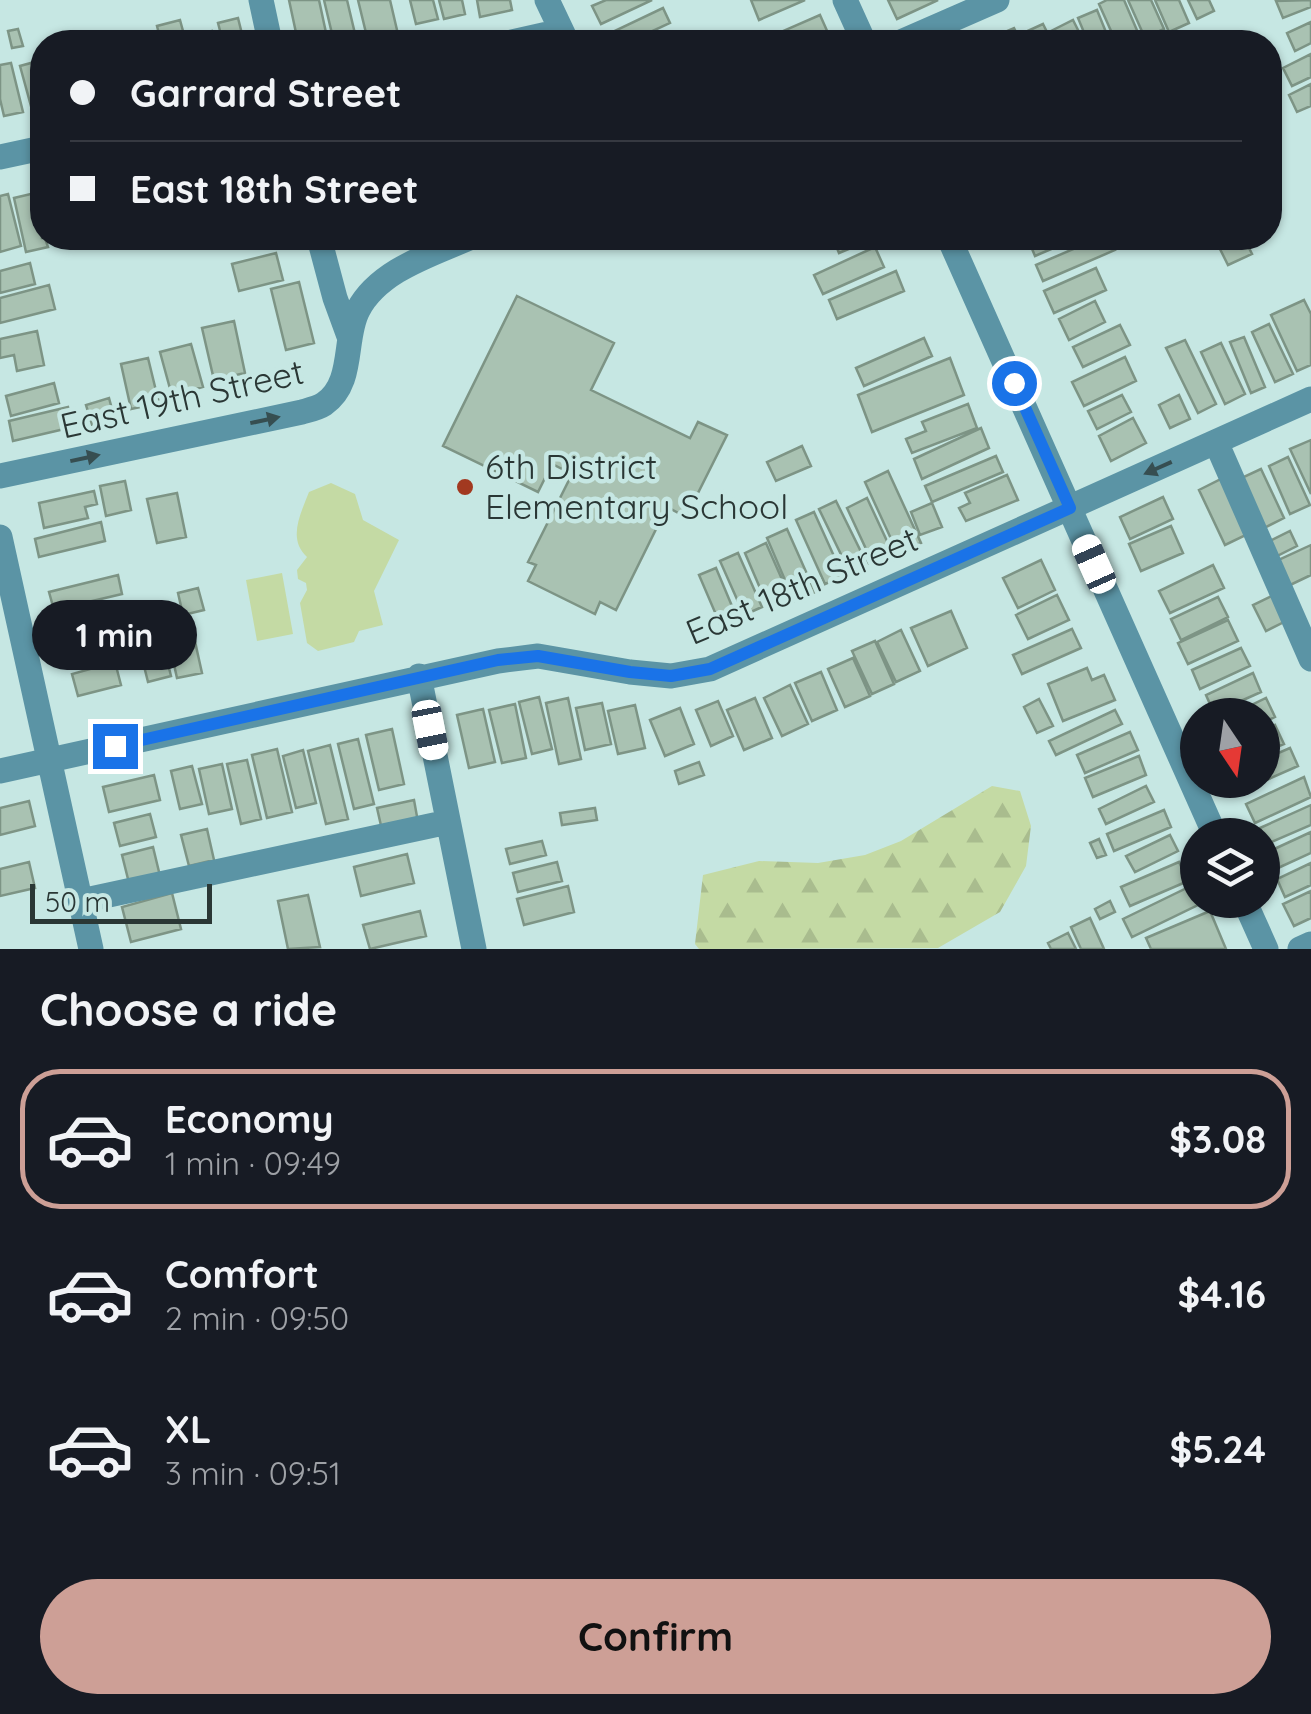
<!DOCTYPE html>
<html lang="en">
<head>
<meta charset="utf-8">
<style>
  body { margin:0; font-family:Quicksand,sans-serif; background:#242831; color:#f1f3f6; height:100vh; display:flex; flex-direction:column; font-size:38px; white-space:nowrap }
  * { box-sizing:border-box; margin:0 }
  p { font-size:32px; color:#9ea1a6 }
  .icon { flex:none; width:55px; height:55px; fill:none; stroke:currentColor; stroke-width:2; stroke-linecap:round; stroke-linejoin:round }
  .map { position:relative; height:949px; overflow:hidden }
  .panel { display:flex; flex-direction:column; background:#171b24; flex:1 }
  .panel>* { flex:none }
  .banner { position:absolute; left:30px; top:30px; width:1252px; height:220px; border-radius:40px; box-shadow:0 2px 8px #0004; display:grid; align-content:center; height:220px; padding:0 40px; background:#171b24 }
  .needle { width:65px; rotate:167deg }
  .fabs { position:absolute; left:1180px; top:698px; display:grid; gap:20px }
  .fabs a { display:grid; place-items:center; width:100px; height:100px; border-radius:50%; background:#171b24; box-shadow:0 2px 8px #0004; font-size:50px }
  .scale { position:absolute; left:30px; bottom:25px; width:182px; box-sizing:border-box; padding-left:10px; border:5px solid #2a3735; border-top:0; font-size:28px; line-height:35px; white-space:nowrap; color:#2a3735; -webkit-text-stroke:8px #c6e7e3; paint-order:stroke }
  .end { position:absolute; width:45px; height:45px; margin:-22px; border:12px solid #1a73e8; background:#fff; box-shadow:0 0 0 5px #fff }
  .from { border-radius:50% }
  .bubble { position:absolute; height:70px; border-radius:35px; background:#171b24; box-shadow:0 2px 8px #0004; font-size:32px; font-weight:800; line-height:70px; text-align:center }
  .car { position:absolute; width:30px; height:60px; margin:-30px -15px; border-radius:12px; box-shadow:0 0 8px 2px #0007; background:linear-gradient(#fff 24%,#345 0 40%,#fff 0 76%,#345 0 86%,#fff 0) }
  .banner b { display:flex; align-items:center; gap:35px; height:95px; font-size:38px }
  .banner b+b { border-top:2px solid #363941 }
  .banner i { width:25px; height:25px; background:#f1f3f6 }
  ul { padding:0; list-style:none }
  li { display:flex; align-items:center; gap:30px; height:140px; margin:0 20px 15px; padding:0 20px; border:5px solid transparent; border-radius:40px }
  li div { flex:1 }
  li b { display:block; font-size:38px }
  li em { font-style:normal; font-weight:800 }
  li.active { border-color:#cd9f96 }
  li>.icon { width:90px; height:90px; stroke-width:1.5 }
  h2 { padding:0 40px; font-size:45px; line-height:120px }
  .action { display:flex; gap:20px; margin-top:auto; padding:20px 40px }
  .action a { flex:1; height:115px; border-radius:60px; background:#cd9f96; color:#111; font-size:40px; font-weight:800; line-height:115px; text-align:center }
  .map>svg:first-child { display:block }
  .green { fill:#c4daa4 }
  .forest { fill:url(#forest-firs) }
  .building { fill:#a9c2b2; stroke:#7d9485; stroke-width:2.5 }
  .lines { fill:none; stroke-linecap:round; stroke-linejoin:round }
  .minor { stroke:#5b94a5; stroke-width:25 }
  .oneway { fill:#364e51 }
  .route { stroke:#1a73e8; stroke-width:12 }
  .poi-dot { fill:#a23920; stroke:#c6e7e3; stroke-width:4 }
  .labels { text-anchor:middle; stroke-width:9; stroke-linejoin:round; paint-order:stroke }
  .street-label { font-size:35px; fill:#2a3735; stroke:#c6e7e3 }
  .poi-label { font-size:35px; fill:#2a3735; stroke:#c6e7e3; text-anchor:start }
</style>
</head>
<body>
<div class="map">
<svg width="1311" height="949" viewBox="0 0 1311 949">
  <defs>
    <pattern id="forest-firs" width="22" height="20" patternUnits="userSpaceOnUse" patternTransform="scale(2.5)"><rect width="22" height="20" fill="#c4daa4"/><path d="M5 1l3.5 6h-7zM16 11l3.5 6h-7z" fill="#a9bc8e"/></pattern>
  </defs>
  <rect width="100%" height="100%" fill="#c6e7e3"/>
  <path class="green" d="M331,483L355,494L363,520L399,540L374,591L383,625L359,631L354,642L318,651L307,643L300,603L307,590L306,583L298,579L297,570L307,557C287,539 301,513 309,492Z
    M282,573L293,634L257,641L246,580Z"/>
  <path class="forest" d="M992,786L1020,791L1031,826L1026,866L1000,912L938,948L699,949L695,944L703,875L759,861L818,863L865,855L901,841Z"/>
  <path class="building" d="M289,0H319L328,42H298Z
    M324,0H347L356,38L334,42Z
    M358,0H390L397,30L367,37Z
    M410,0H433L438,19L416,24Z
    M439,0H462L465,14L444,19Z
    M477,0H510L512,10L480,17Z
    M606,0H652L601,24L592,6Z
    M751,0H805L759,20Z
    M888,0H938L897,19Z
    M1107,0H1124L1142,42H1116L1099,4Z
    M1128,0H1151L1164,29L1145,38Z
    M1155,0H1179L1189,23L1169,32Z
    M1188,0H1209L1214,11L1197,19Z
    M1311,0V7L1283,18L1276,1Z
    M663,8L670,23L629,42H607L604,36Z
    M1097,10L1110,42H1088L1078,18Z
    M820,15L832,42H758Z
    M238,18L244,42H223L218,23Z
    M180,20L186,42H161L157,26Z
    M1073,20L1084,42H1056L1051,31Z
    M1311,22V43L1295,51L1287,33Z
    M1043,24L1052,42H1028L1023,33Z
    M1014,28L1021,42H982Z
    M18,29L23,46L12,48L8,31Z
    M212,31L215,42H192L190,36Z
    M1311,54V77L1292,86L1283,68Z
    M42,60V102L31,106L20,66Z
    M11,63L23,112L4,116L0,99V65Z
    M1311,84V106L1297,112L1289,95Z
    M35,193L42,225V238H45L48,247L26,252L14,198Z
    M8,194L21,246L0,252V196Z
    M76,238H98L99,243L79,248Z
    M833,238H866L868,241L839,253Z
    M1032,238H1077L1035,256L1028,239Z
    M1099,238H1109L1115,250L1043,281L1036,265Z
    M1234,238H1244L1252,254L1228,265L1218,245Z
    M875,247L884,267L823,294L814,275Z
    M276,253L283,280L239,291L232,264Z
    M30,263L35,284L0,293V271Z
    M1096,268L1106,290L1054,313L1044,291Z
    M896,271L904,291L837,319L829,300Z
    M299,282L314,343L286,350L271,289Z
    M49,285L55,309L0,323V298Z
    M517,296L614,343L591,390L690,438L698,422L727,435L686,517L667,507L616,610L600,602L595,614L528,581L536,565L528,562L572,474L552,464L538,492L443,446Z
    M1304,300L1311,314V365L1297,371L1271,315Z
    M1095,301L1105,322L1069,340L1059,319Z
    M234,321L245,373L214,380L202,328Z
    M1269,324L1293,374L1275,382L1252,332Z
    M1120,325L1130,345L1083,367L1073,347Z
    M37,331L44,365L17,371L14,355L0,358V339Z
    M1244,337L1265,387L1251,393L1230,342Z
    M924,338L932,356L864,386L856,368Z
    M1185,340L1216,404L1198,413L1166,348Z
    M1221,343L1245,394L1225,404L1201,352Z
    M191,344L203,387L172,396L160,352Z
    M1125,357L1136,381L1084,406L1072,382Z
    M148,358L159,403L131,409L121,364Z
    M950,358L964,395L872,432L858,395Z
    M54,383L59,403L11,416L6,396Z
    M1122,395L1131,412L1097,429L1088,411Z
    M1179,395L1190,419L1170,428L1159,405Z
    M109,398L116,424L94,431L86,405Z
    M968,404L977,428L912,453L906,439L926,431L922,422Z
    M68,407L73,427L13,441L9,421Z
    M1133,418L1146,443L1111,461L1099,436Z
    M981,428L989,448L922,479L914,459Z
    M1311,440V494L1290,449Z
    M802,446L811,466L776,481L767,462Z
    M996,456L1003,472L932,502L925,486Z
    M1288,457L1310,505L1290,514L1269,466Z
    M1261,469L1284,518L1260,530L1237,480Z
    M888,471L921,543L898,554L865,482Z
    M1007,475L1018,500L966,521L959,508L970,503L965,493Z
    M1221,479L1248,534L1225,545L1199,490Z
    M125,481L131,510L106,516L100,486Z
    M94,491L97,504L85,507L88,518L44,528L39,503Z
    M177,493L186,537L157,543L147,499Z
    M1163,497L1173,519L1130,539L1120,517Z
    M867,498L893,554L873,564L847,508Z
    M836,501L867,564L850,573L819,509Z
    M932,503L942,527L920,535L911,512Z
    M814,512L843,576L825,584L796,520Z
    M101,522L105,541L39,557L35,539Z
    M1171,526L1183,553L1141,571L1129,544Z
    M787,529L815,592L794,601L767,538Z
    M1290,531L1297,546L1277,556L1270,541Z
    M766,543L788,593L766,602L745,553Z
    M1311,545V575L1288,586L1276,561Z
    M738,553L762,607L744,615L720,561Z
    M1041,560L1055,590L1018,608L1003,578Z
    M1213,565L1224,588L1170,613L1159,591Z
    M716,568L737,618L720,624L699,575Z
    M118,575L122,594L54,610L49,592Z
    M198,588L204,610L183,615L178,593Z
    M1057,595L1069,620L1028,639L1016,615Z
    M1274,595L1286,621L1266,631L1253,605Z
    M1218,597L1228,617L1181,640L1171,619Z
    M951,611L967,648L928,666L911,628Z
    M1228,620L1238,641L1188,664L1178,643Z
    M101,624L109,661L79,668L71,631Z
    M1072,629L1081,648L1022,674L1013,655Z
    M901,630L920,671L896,682L877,642Z
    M194,637L202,673L177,678L169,642Z
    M875,641L894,684L872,694L852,651Z
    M1241,648L1250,666L1200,689L1192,670Z
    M165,652L171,676L148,682L142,658Z
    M853,658L870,696L845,707L828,669Z
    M115,662L121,685L78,696L72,674Z
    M1087,668L1092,680L1104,675L1115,700L1063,721L1048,684Z
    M821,672L837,710L812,721L795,683Z
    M1253,673L1261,692L1214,713L1206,695Z
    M790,685L808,724L782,736L764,698Z
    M539,697L552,749L532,754L519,702Z
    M568,698L581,759L559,764L546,703Z
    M755,698L772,738L744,750L727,710Z
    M1266,698L1275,717L1262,723V715H1231Z
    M1039,699L1053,726L1037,733L1024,707Z
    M718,701L733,736L711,746L696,710Z
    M602,703L611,744L585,750L576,708Z
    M515,704L526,758L502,763L489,710Z
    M635,705L645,748L618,754L608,711Z
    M680,708L694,744L665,756L650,720Z
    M483,709L495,762L469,768L457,715Z
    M1115,710L1122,724L1056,755L1049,741Z
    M1275,725L1284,744L1262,753V731Z
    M392,729L404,784L379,790L366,735Z
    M1130,732L1138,750L1085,773L1077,755Z
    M358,739L374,804L354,809L338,744Z
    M330,745L348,819L326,824L308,751Z
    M1290,748L1298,766L1237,793L1232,780H1262V760Z
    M277,749L292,812L267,818L252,755Z
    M303,750L316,803L296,808L283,756Z
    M1139,756L1146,775L1093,797L1085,778Z
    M247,760L261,819L241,824L227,764Z
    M699,762L704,775L679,784L675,771Z
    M222,764L232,809L209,814L199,769Z
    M192,766L202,804L180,809L171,771Z
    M154,775L160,800L109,812L103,787Z
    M1304,777L1311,797L1255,823L1246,804Z
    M1146,786L1154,802L1106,824L1099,809Z
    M414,800L418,822L382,830L377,808Z
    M29,801L35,826L0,835V808Z
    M1311,805V825L1267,844L1260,828Z
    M595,808L597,820L562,825L560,813Z
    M1164,810L1171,827L1114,851L1107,834Z
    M150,814L156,837L120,846L114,823Z
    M207,829L214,860L189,866L181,835Z
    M1311,832V853L1278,868L1270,851Z
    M1170,835L1178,851L1135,872L1126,856Z
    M1099,839L1106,855L1097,858L1090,843Z
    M542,841L546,855L510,864L506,849Z
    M153,847L160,876L129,883L122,855Z
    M407,854L414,883L361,896L354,867Z
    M29,862L35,888L0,896V869Z
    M557,862L562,881L518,892L513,873Z
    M1179,862L1188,881L1130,906L1121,887Z
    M1311,863V885L1285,897L1277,879Z
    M1193,885L1198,900L1202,903L1132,937L1123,919Z
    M568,886L574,912L524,925L517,899Z
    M1311,891V918L1294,926L1283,904Z
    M172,893L181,929L131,942L122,907Z
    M308,895L320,947L288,949L278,901Z
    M1110,901L1115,912L1100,919L1095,909Z
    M420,911L426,936L370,949L363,925Z
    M1210,911L1226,949H1151L1146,938Z
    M1090,918L1104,949H1081L1071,927Z
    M1068,933L1076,949H1051L1048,943Z"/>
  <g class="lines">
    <path class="minor" d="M261,0L270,42
      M547,0L567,42
      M845,0L864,42
      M512,42L561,31
      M901,42L997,0
      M0,157L42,148
      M319,238L335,298L350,339
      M949,238L1215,835
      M1216,442L1311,659
      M0,476L302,412C309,410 318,408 324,404C355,383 343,338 358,310C379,270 431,255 469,238
      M0,537L91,949
      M419,676L474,949
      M0,771L498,661L538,656L630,672L671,676L710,669L1311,399
      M1244,900L1266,949
      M81,901L448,822
      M1300,949L1311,944"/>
  </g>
  <defs><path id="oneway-solid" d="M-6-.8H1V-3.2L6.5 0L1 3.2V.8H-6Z" transform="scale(2.5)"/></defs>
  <g class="oneway">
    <use href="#oneway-solid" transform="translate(265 420) rotate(-12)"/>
    <use href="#oneway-solid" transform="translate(85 458) rotate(-12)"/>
    <use href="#oneway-solid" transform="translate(1158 468) rotate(156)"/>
  </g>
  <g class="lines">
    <path class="route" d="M115,746L498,660L538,656L630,672L671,676L710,669L1070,508L1014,383"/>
  </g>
  <circle class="poi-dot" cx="465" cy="487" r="10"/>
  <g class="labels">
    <g class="street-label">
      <text transform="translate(182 399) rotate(-13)" y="12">East 19th Street</text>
      <text transform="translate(802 586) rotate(-23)" y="12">East 18th Street</text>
    </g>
    <g class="poi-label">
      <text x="485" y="479">6th District<tspan x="485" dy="40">Elementary School</tspan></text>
    </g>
  </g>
</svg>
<div class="fabs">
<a><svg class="needle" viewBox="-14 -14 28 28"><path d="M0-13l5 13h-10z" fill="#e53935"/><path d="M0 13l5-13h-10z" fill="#9ea1a6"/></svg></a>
<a><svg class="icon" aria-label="layers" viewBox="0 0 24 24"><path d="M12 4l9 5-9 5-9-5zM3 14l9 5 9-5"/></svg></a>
</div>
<div class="scale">50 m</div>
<i class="end from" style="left:1014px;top:383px"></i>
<i class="end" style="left:115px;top:746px"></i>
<div class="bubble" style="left:32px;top:600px;width:165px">1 min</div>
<i class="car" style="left:1094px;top:564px;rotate:336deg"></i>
<i class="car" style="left:430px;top:730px;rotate:169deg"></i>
<div class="banner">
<b><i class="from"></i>Garrard Street</b>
<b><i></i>East 18th Street</b>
</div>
</div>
<section class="panel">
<h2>Choose a ride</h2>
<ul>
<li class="active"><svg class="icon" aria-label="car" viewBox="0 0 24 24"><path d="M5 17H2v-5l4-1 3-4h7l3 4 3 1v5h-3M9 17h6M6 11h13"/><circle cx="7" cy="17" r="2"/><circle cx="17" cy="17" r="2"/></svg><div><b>Economy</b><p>1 min · 09:49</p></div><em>$3.08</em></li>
<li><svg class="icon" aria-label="car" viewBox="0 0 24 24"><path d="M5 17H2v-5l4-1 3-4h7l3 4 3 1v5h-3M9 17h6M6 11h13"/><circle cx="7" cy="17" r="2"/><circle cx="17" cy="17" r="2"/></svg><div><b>Comfort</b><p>2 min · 09:50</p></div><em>$4.16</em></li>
<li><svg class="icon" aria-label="car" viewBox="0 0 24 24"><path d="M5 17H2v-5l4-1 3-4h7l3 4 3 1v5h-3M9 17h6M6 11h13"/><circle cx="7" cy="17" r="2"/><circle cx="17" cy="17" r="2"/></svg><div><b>XL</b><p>3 min · 09:51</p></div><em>$5.24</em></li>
</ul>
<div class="action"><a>Confirm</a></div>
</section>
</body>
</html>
